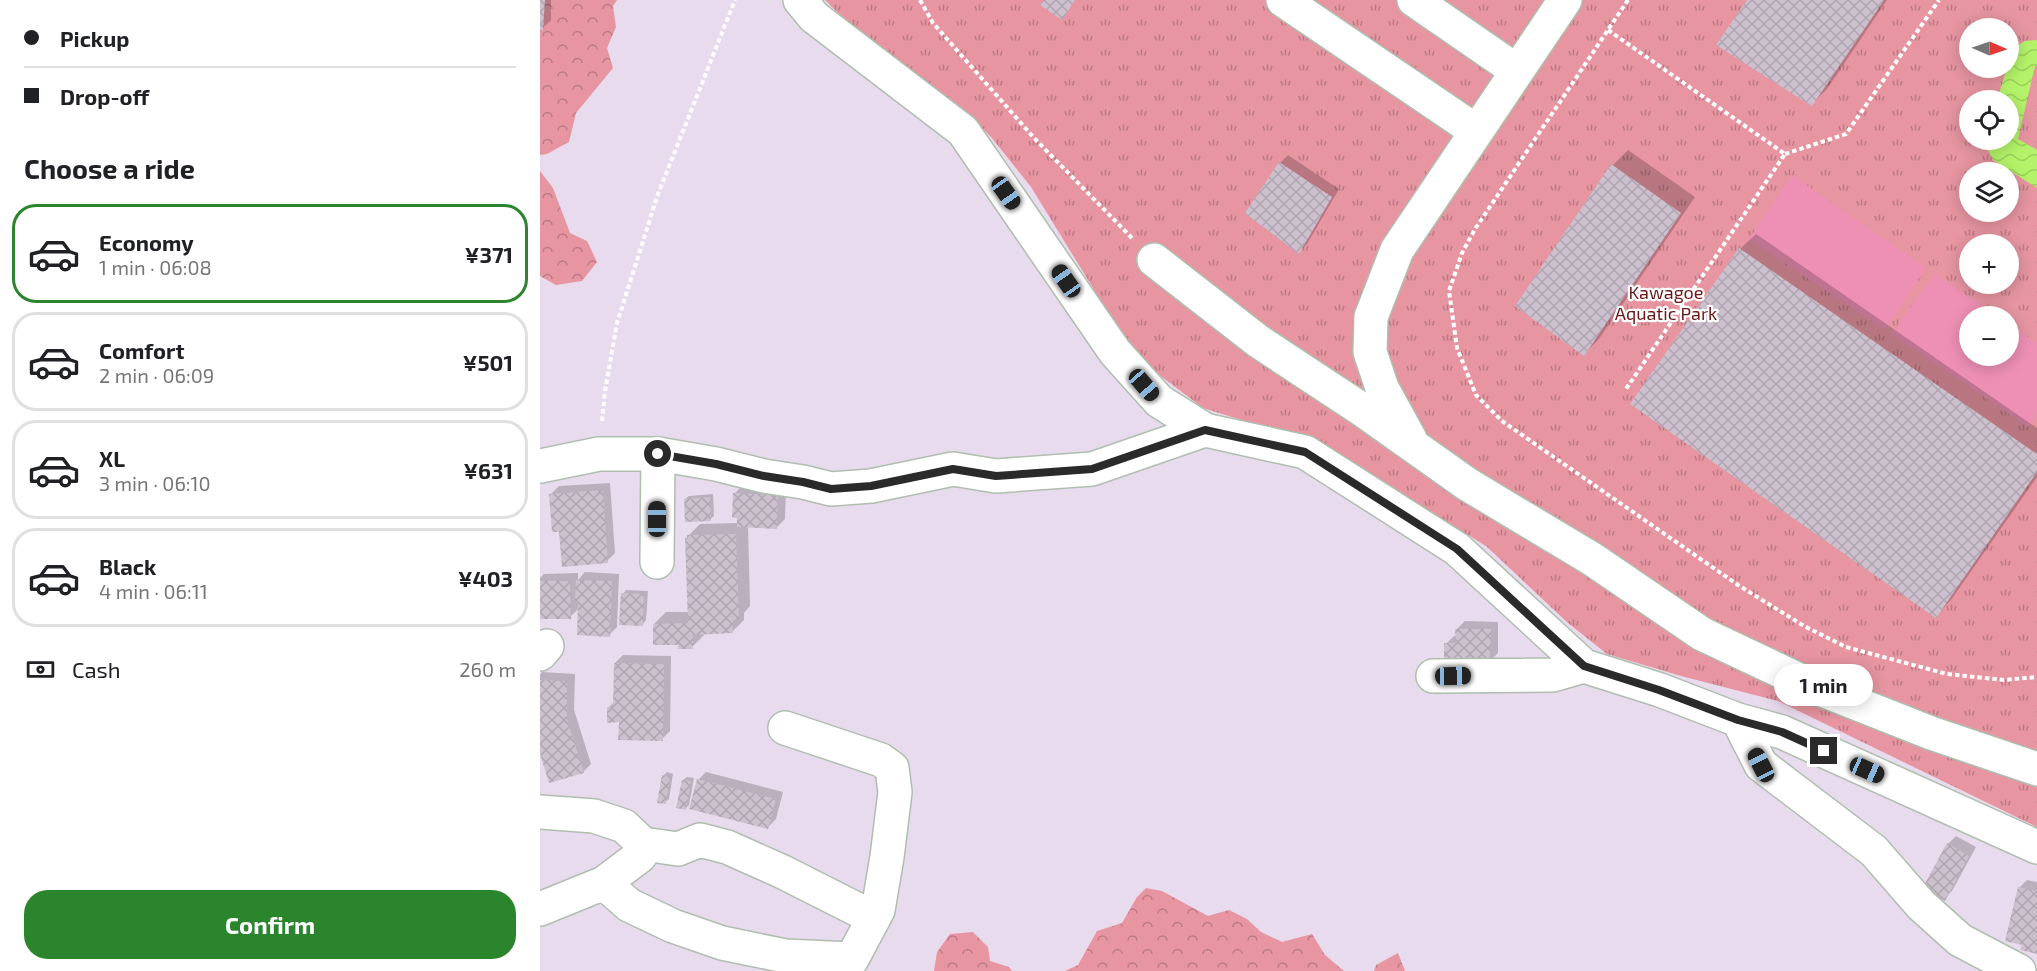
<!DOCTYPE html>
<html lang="en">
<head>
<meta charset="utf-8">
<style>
  body { margin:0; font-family:"Exo 2",sans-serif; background:#f6f6f6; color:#202124; height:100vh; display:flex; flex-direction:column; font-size:22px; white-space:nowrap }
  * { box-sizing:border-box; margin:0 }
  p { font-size:20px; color:#757577 }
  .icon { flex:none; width:33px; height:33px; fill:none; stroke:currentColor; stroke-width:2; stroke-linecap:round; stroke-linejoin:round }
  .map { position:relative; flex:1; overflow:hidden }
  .sheet { display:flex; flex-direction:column; background:#fff; width:540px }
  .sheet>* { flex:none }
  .top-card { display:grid; align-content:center; height:132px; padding:0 24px; background:#fff }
  .needle { width:39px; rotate:92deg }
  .controls { position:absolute; left:1419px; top:18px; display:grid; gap:12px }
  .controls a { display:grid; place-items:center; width:60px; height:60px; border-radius:50%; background:#fff; box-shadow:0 3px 15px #0003; font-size:30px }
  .end { position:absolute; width:27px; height:27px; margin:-14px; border:8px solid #2a2a2a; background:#fff; box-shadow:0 0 0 3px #fff }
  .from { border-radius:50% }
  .bubble { position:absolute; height:42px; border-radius:21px; background:#fff; box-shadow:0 3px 15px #0003; font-size:20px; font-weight:700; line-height:42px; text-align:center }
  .car { position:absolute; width:18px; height:36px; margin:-18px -9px; border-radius:8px; box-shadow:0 0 4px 2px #0007; background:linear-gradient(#222 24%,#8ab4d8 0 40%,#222 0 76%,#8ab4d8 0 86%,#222 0) }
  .top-card b { display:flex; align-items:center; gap:21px; height:57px; font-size:22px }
  .top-card b+b { border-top:2px solid #e0e0e0 }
  .top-card i { width:15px; height:15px; background:#202124 }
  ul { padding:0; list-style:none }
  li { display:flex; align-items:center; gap:18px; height:99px; margin:0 12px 9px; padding:0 12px; border:3px solid #e0e0e0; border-radius:24px }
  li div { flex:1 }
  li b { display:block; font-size:22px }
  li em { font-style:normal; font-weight:700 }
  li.on { border-color:#2a852d }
  li>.icon { width:54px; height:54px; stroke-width:1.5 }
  h2 { padding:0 24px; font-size:27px; line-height:72px }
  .pay { display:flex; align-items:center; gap:15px; height:66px; padding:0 24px; font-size:22px }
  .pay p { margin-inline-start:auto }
  .action { display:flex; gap:12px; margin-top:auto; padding:12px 24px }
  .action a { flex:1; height:69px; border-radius:24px; background:#2a852d; color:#fff; font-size:24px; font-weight:700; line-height:69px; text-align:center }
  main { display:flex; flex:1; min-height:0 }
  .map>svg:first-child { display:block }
  .grass { fill:url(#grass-tufts); fill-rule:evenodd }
  .forest { fill:url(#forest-crowns) }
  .pitch { fill:#ee90b4 }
  .water { fill:url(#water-waves) }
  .shadow { fill:#0003 }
  .building { fill:url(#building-cross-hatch) }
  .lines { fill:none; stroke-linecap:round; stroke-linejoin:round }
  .minor-casing { stroke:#afbeaf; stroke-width:36 }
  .path { stroke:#fff; stroke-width:4; stroke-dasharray:4.5 3; stroke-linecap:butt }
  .minor { stroke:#fff; stroke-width:33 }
  .route { stroke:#2a2a2a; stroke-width:8 }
  .labels { text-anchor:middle; stroke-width:4.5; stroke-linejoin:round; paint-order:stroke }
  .park-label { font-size:18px; fill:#6a1718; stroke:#fff }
</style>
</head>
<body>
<main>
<section class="sheet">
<div class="top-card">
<b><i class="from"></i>Pickup</b>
<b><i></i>Drop-off</b>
</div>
<h2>Choose a ride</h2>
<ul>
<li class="on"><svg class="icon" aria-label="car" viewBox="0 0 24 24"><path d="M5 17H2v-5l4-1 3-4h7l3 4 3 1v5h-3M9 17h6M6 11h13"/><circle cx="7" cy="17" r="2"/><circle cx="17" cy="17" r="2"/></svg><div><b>Economy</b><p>1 min · 06:08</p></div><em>¥371</em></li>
<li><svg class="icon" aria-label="car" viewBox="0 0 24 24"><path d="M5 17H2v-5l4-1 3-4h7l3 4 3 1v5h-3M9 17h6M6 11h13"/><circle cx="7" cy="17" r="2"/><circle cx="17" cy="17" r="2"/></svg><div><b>Comfort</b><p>2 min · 06:09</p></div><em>¥501</em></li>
<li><svg class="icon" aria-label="car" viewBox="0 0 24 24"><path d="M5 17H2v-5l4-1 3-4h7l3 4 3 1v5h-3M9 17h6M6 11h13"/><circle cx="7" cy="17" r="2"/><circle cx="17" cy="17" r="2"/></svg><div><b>XL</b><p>3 min · 06:10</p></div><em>¥631</em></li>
<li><svg class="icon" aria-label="car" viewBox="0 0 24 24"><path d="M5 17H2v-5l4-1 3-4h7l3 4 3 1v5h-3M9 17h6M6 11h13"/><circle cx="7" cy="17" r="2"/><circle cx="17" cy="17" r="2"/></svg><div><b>Black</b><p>4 min · 06:11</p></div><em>¥403</em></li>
</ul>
<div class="pay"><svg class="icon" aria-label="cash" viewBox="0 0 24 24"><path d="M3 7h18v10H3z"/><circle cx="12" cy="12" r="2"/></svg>Cash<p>260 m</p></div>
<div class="action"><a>Confirm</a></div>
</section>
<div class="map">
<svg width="1497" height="971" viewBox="0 0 1497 971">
  <defs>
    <pattern id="grass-tufts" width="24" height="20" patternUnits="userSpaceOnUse" patternTransform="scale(1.5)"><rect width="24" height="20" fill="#e695a1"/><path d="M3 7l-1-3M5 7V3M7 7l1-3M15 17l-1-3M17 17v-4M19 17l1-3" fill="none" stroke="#bb7a83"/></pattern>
    <pattern id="forest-crowns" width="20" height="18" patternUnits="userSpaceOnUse" patternTransform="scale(1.5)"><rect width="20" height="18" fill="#e695a1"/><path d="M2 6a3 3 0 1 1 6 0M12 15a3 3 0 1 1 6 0" fill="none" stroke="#bb7a83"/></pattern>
    <pattern id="water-waves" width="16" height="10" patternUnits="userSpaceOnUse" patternTransform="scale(1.5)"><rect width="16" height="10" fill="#b4f369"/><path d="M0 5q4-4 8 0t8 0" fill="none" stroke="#9bd05b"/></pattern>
    <pattern id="building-cross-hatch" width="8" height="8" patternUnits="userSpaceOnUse" patternTransform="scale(1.5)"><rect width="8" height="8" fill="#ccc0ce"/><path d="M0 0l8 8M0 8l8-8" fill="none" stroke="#afa5b1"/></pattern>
  </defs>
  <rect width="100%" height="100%" fill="#e8dbed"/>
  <path class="grass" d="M285,0H1497V827L1238,701L1141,676L1067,654L1028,623L946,546L768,436L734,430L663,408L614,371L580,332L491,187L451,137L420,107L305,20ZM1430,28H1468V68H1430ZM1430,100H1468V140H1430ZM1430,172H1468V212H1430ZM1430,244H1468V284H1430ZM1430,316H1468V356H1430Z"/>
  <path class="forest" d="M0,0H77L73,6L76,27L67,48L73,68L36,113L29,142L7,154L0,155Z
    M0,171L13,188L30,233L47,241L57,262L42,281L16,285L0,276Z
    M606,888L622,891L668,916L689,910L707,919L721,932L742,942L772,934L785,955L804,971H525L538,965L557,931L582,923L597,897Z
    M433,932L448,947L450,961L469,967L472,971H394L397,952L410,934Z
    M858,953L865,971H834L836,965Z"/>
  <path class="pitch" d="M1252,175L1386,268L1345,330L1209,239Z
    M1395,274L1457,316H1430V356H1468L1469,324L1497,343V413L1488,427L1351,334Z"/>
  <path class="water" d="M1497,40V66H1495L1478,139L1497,150V188L1453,160L1445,144L1446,140H1468V100H1457L1467,68H1468L1472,49L1485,41Z"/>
  <path class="shadow" d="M0,0H11V20L3,28H0Z
    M1209,0H1347L1287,89L1272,104Z
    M1088,150L1155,197L1059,339L1044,354L977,305L1073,165Z
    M748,155L799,189L767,244L759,252L707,212L740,163Z
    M1216,234L1497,428V477L1411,600L1396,616L1200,249Z
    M70,483L75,553L67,561L21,530L11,494L19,486Z
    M203,485L246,487L245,519L237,527L208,526L210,606L204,613V620L192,632L164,633V635L152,647L139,643L114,624L126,612H149L148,536L160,524L198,523L195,493Z
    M173,494L174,516L170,519L145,499L149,496Z
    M45,572L79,574L77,627L69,635L39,608L30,617L0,618V578L4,574L38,573V580Z
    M86,590L108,591L106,620L103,624L83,594Z
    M925,621L958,622V653L950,661L906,644L914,636H917V629Z
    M83,655L131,656L130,731L122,739L80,721L69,707L75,701V663Z
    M2,672L35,674L34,710L51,764L43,772L0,748V675Z
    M127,772L133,774L129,799L126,802L123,776Z
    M166,772L243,792L236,819L228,827L158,780Z
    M147,777L154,778L149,805L146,808L143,780Z
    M1416,836L1436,847L1412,891L1404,899L1408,844Z
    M1487,880L1497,882V952L1483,944L1479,888Z"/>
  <path class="building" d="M0,0H5L3,30H0Z
    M504,0H535L522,20L500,5Z
    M1207,0H1344L1272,106L1176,45Z
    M739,162L792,197L759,254L705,213Z
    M1071,164L1141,213L1044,356L975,306Z
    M1199,248L1497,454V472L1396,618L1090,404Z
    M63,490L68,563L22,567L19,532H12L9,494Z
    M193,493L238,495L237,529L197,527V518L192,517Z
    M170,497L171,521L145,522L144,499Z
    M196,534L199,620H193V633L153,635V649H138V645H113V624L148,623L145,538H147V535Z
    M36,580L72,581L70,637L37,635L38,600H35Z
    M0,581H30L31,619H0Z
    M81,593L104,594L103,626L79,625Z
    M915,629H951L950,662H904V643H916Z
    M74,663L124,664L123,741L78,740L79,722L67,723V707H73Z
    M0,680L27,681V719L44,773L9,783L0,754Z
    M122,775L130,777L126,804L117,803Z
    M157,779L236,799L228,829L149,809Z
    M142,780L151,781L146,810L136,808Z
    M1407,843L1429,856L1405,901L1382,889Z
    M1478,887L1497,891V954L1480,950L1482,945L1465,941Z"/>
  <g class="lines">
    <g class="minor-casing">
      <path id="minor" d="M260,0L274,17L423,131L575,352L619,401L665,430L765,452L917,549L1044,666L1120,690L1198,720L1242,732L1497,847
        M743,0L936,131
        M874,0L977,71
        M614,260L718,341L824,411L927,484L1052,559L1162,634L1272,686L1391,733L1497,769
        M870,439L842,388L830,352L831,317L857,250L1025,0
        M0,466L59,454H118L176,464L224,476L263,482L291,489L331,486L413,469L456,476L552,469L665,430
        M117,562L118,454
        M0,654L7,646
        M893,676L1013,675L1044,666
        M1198,720L1221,765L1334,851L1381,905L1420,940L1479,971
        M0,812L54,816L84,826L103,844L100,856L64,883L0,909
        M103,844L138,849L160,840L187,847L243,872L334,918
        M64,883L89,905L133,926L182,943L245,956L312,959L338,910L347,857L355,792L352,768L341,760L245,728"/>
    </g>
    <path class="path" d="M380,0L393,23L495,139L592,238
      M1088,0L935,229L922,253L909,291L917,348L936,395L962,421L1198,585L1264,626L1306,647L1407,674L1464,680L1497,677
      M1068,30L1245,154L1086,389
      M1245,154L1306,134L1399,0
      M62,421L65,391L77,323L118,194L195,0"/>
    <use href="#minor" class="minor"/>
  </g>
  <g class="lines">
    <path class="route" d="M118,454L176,464L224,476L263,482L291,489L331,486L413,469L456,476L552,469L665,430L765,452L917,549L1044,666L1119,690L1198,720L1242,732L1284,751"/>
  </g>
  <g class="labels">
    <g class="park-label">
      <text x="1126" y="299">Kawagoe<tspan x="1126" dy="21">Aquatic Park</tspan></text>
    </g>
  </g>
</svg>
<div class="controls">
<a><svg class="needle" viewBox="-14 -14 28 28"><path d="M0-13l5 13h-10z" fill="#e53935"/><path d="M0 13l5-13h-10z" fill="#757577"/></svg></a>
<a><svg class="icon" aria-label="locate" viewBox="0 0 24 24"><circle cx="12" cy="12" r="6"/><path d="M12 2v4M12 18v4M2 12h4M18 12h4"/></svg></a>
<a><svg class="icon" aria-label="layers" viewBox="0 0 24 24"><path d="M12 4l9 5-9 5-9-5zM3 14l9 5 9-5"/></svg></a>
<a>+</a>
<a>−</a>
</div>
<i class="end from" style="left:118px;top:454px"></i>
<i class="end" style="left:1284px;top:751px"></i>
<div class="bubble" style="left:1234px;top:664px;width:99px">1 min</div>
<i class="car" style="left:466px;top:193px;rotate:145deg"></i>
<i class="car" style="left:526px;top:281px;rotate:325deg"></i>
<i class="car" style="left:604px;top:385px;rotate:139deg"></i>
<i class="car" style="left:117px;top:519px;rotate:0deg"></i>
<i class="car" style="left:913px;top:676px;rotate:89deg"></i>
<i class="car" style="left:1221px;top:765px;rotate:333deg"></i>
<i class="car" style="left:1327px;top:770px;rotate:114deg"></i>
</div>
</main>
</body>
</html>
